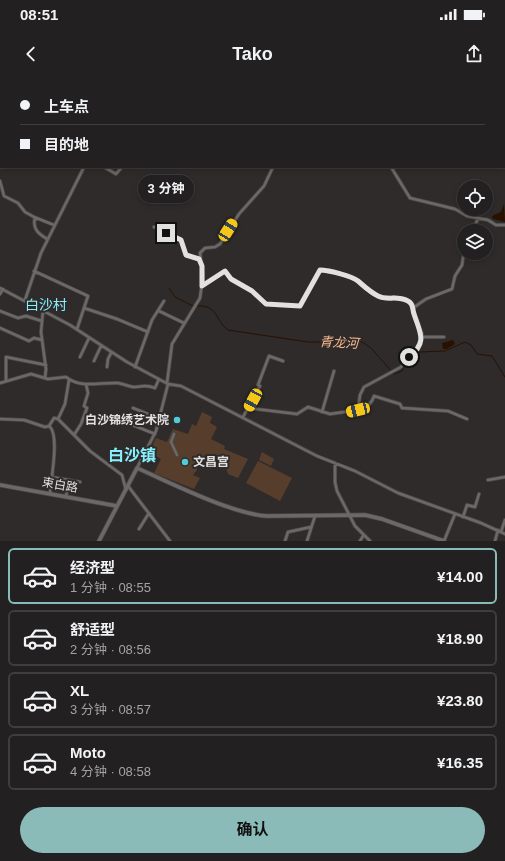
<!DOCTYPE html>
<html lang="zh">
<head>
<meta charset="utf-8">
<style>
  body { margin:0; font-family:Arial,"Noto Sans SC",sans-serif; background:#2a2829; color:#f1f3f6; height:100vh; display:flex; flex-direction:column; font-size:15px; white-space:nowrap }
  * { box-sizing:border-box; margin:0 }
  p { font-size:13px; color:#a2a3a5 }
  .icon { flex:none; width:22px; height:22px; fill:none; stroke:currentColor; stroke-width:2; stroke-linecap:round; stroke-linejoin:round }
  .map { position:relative; height:461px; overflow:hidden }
  .side { display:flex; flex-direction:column; background:#222020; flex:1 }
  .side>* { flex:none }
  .hud { position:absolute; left:0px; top:0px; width:505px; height:88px; box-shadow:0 2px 6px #0003,0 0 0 1px #3f3e3e; display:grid; align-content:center; height:88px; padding:0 20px; background:#222020 }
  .controls { position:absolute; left:457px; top:100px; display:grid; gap:8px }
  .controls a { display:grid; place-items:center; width:36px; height:36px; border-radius:50%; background:#222020; box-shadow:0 2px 6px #0003,0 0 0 1px #3f3e3e; font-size:20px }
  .end { position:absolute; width:18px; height:18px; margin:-9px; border:5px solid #e3e1e0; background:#111; box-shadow:0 0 0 2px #111 }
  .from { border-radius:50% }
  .bubble { position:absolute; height:28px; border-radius:14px; background:#222020; box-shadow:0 2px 6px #0003,0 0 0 1px #3f3e3e; font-size:13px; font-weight:700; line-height:28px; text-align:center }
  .car { position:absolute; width:12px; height:24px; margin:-12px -6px; border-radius:5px; box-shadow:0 0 3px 1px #0007; background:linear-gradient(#f5c518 24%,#345 0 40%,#f5c518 0 76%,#345 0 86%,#f5c518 0) }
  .hud b { display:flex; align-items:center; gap:14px; height:38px; font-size:15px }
  .hud b+b { border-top:1px solid #3f3e3e }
  .hud i { width:10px; height:10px; background:#f1f3f6 }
  ul { padding:7px 0 0; list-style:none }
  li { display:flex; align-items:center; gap:12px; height:56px; margin:0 8px 6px; padding:0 12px; border:2px solid #3f3e3e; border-radius:6px }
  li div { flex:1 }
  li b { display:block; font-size:15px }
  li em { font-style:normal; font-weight:700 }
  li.on { border-color:#8bbbb9 }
  li>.icon { width:36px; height:36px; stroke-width:1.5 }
  .action { display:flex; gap:8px; margin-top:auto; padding:8px 20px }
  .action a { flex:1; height:46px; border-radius:24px; background:#8bbbb9; color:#111; font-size:16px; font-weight:700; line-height:46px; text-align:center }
  .status { display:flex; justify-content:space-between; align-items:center; height:28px; padding:0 20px; background:#222020; direction:ltr }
  .status svg { height:11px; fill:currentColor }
  header { display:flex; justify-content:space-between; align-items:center; height:52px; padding:0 20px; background:#222020; font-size:18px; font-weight:700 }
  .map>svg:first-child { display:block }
  .green { fill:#573e2c }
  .water { fill:#291100 }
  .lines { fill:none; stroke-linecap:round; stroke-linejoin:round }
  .stream { stroke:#291100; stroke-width:1 }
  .street-casing { stroke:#4b4948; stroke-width:4 }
  .secondary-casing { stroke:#4b4948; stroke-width:5 }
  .street { stroke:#6b6867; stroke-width:2.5 }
  .secondary { stroke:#6b6867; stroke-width:3.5 }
  .route { stroke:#e3e1e0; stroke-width:5 }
  .poi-dot { fill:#52cbd9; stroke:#2e2b2a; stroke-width:1.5 }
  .labels { text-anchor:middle; stroke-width:4; stroke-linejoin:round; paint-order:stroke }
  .poi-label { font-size:12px; font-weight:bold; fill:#e3e1e0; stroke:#2e2b2a; text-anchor:end }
  .street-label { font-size:12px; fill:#e3e1e0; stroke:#2e2b2a }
  .water-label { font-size:13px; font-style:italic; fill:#f9ba8e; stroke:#2e2b2a }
  .quarter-label { font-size:14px; fill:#86f0fd; stroke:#2e2b2a }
  .district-label { font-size:16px; font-weight:bold; fill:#86f0fd; stroke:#2e2b2a }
</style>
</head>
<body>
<div class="status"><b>08:51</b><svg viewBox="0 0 49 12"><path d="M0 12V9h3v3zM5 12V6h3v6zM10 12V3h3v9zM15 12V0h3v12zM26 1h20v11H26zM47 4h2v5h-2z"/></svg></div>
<header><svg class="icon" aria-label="back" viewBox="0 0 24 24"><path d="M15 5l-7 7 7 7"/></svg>Tako<svg class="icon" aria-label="share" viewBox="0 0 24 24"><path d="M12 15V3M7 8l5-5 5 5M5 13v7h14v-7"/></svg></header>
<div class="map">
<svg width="505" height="461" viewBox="0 0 505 461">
  <rect width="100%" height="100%" fill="#2e2b2a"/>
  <path class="green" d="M162,0H282L166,1Z
    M202,332L212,337L210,343L217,347L211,359L225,366L224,369L248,379L238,398L228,394L226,387H221L205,375L196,384L197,390L193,395L200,398L194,409L154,393L161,379L149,372L156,358L167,362L173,349L188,354L192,344L196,346Z
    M262,372L274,379L271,386L259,380Z
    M258,381L292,398L280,421L246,403Z"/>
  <path class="water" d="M504,124L505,142L493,139L492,136L501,132Z
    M453,260L455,264L447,269H443L442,263Z"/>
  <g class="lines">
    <path class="stream" d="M169,208L175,217L193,226
      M196,226C218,224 215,240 228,250L308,262H362L371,268L394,294L402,291L407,281
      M412,276L420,272L445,271L465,262L471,265L477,274L492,276L505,297"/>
    <g class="street-casing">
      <path id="street" d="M104,87L116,94L122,87
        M391,87L410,118L455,129L467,136L488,140L496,145H505
        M0,101L4,116L18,123L25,132L34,137L54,145
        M35,138C32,149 39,154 47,159
        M154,147L181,159L186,174L199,179
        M473,151L478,138
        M34,191L88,216L77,249
        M202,205L224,191L231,199L253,211L265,224L300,226L320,190H329L357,200L365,208L381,218L394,217L407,221L411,224L422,254L418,269L409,277L401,287L364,307L360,315L358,330L330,334L308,327L297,334L248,328
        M0,208L70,245L127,282L168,304L181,306L317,376L355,391L398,413L481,443L505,454
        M0,214L3,209
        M25,220L41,173L84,87
        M84,228L117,239L148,252
        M413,228L426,219L452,209L455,196L462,185L464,171
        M0,231L18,238L26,236L42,241
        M43,231L41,252L46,289L45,298
        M159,231L184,243
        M0,248L29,261L34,258L42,260
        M422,257H444
        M80,277L89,258
        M94,281L101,266
        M107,287L108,279L111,273
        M135,287L152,240L164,221
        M6,301V277L46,285
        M0,303L31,294L48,299L66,297C81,309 99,302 118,303C123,304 128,306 133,307C142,307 145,304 155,308L159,299
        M167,303L172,264L200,218L203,196L200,173L205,168L215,167L220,164L239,134L264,106L273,87
        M358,327C367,327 371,325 374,316L400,324L402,328L448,331L467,339
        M133,328L160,339
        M322,332L334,291
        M243,337L260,306L258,305L269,276L283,281
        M115,338L155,354
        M0,339L24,340L45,347L49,346L54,338L58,339L90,371L122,395L126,410
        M58,339L65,324L69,300
        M49,346C60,354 51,399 50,413
        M174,354L171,362L177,375
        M74,355L81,344L87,328L84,326L88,313L86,304
        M335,383V402L337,411L355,446L370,461
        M137,388L156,351L168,304
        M51,397L80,402
        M488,400L505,397
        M128,406L170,461
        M66,416L69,400
        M463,437L467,425L475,427L479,414
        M139,449L149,433
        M501,452L505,440
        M285,461L288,452L311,447
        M307,461L315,436
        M360,461L363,456
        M444,461L455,434
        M495,461L498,450"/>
    </g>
    <g class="secondary-casing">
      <path id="secondary" d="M353,1L355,0
        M0,28H1
        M0,405L117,426
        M99,461L137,388C171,403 232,434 267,436L365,435L382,439L444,461"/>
    </g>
    <use href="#street" class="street"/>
    <use href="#secondary" class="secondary"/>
  </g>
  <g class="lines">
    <path class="route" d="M166,153L181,160L186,175L199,179L202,186V206L225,191L231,199L252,211L266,224L300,226L320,190C328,190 352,196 358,201C365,207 370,212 378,216C387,221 397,215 408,221C414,224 412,229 414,234C420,253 428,262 409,277"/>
  </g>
  <g class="poi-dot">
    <circle cx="177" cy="340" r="4"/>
    <circle cx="185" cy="382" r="4"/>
  </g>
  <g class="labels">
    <g class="poi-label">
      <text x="169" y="344">白沙锦绣艺术院</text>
      <text x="193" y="386" text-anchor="start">文昌宫</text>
    </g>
    <g class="street-label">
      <text transform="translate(60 405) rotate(10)" y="4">束白路</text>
    </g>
    <g class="water-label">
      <text transform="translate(339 262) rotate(3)" y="5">青龙河</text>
    </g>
    <g class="quarter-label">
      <text x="46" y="230">白沙村</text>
    </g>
    <g class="district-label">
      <text x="132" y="381">白沙镇</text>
    </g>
  </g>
</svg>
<div class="controls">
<a><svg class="icon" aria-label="locate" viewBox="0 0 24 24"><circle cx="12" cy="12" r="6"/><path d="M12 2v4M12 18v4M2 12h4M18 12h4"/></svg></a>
<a><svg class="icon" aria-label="layers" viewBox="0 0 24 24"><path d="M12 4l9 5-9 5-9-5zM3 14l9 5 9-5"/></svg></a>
</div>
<i class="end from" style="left:409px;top:277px"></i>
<i class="end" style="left:166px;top:153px"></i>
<div class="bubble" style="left:138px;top:95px;width:56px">3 分钟</div>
<i class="car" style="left:228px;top:150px;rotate:32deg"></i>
<i class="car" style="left:253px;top:320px;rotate:209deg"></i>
<i class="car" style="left:358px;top:330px;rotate:257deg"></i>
<div class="hud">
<b><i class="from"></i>上车点</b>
<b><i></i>目的地</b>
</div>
</div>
<section class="side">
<ul>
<li class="on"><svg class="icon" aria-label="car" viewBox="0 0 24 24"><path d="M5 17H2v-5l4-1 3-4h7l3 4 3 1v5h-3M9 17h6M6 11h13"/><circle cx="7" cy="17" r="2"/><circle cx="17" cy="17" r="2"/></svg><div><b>经济型</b><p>1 分钟 · 08:55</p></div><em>¥14.00</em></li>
<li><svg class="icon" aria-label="car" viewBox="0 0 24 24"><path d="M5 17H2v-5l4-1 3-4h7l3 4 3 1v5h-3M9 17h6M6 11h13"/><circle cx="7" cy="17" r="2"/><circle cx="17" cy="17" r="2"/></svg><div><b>舒适型</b><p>2 分钟 · 08:56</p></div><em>¥18.90</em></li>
<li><svg class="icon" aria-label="car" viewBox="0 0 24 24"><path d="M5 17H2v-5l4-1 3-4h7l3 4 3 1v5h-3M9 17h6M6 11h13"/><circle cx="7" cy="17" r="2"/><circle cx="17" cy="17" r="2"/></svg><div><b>XL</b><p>3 分钟 · 08:57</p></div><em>¥23.80</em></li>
<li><svg class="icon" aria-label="car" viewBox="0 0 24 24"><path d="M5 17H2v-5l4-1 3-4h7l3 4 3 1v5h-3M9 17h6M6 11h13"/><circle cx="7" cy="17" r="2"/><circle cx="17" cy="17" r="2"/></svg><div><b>Moto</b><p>4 分钟 · 08:58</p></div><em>¥16.35</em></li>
</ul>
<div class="action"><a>确认</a></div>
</section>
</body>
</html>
